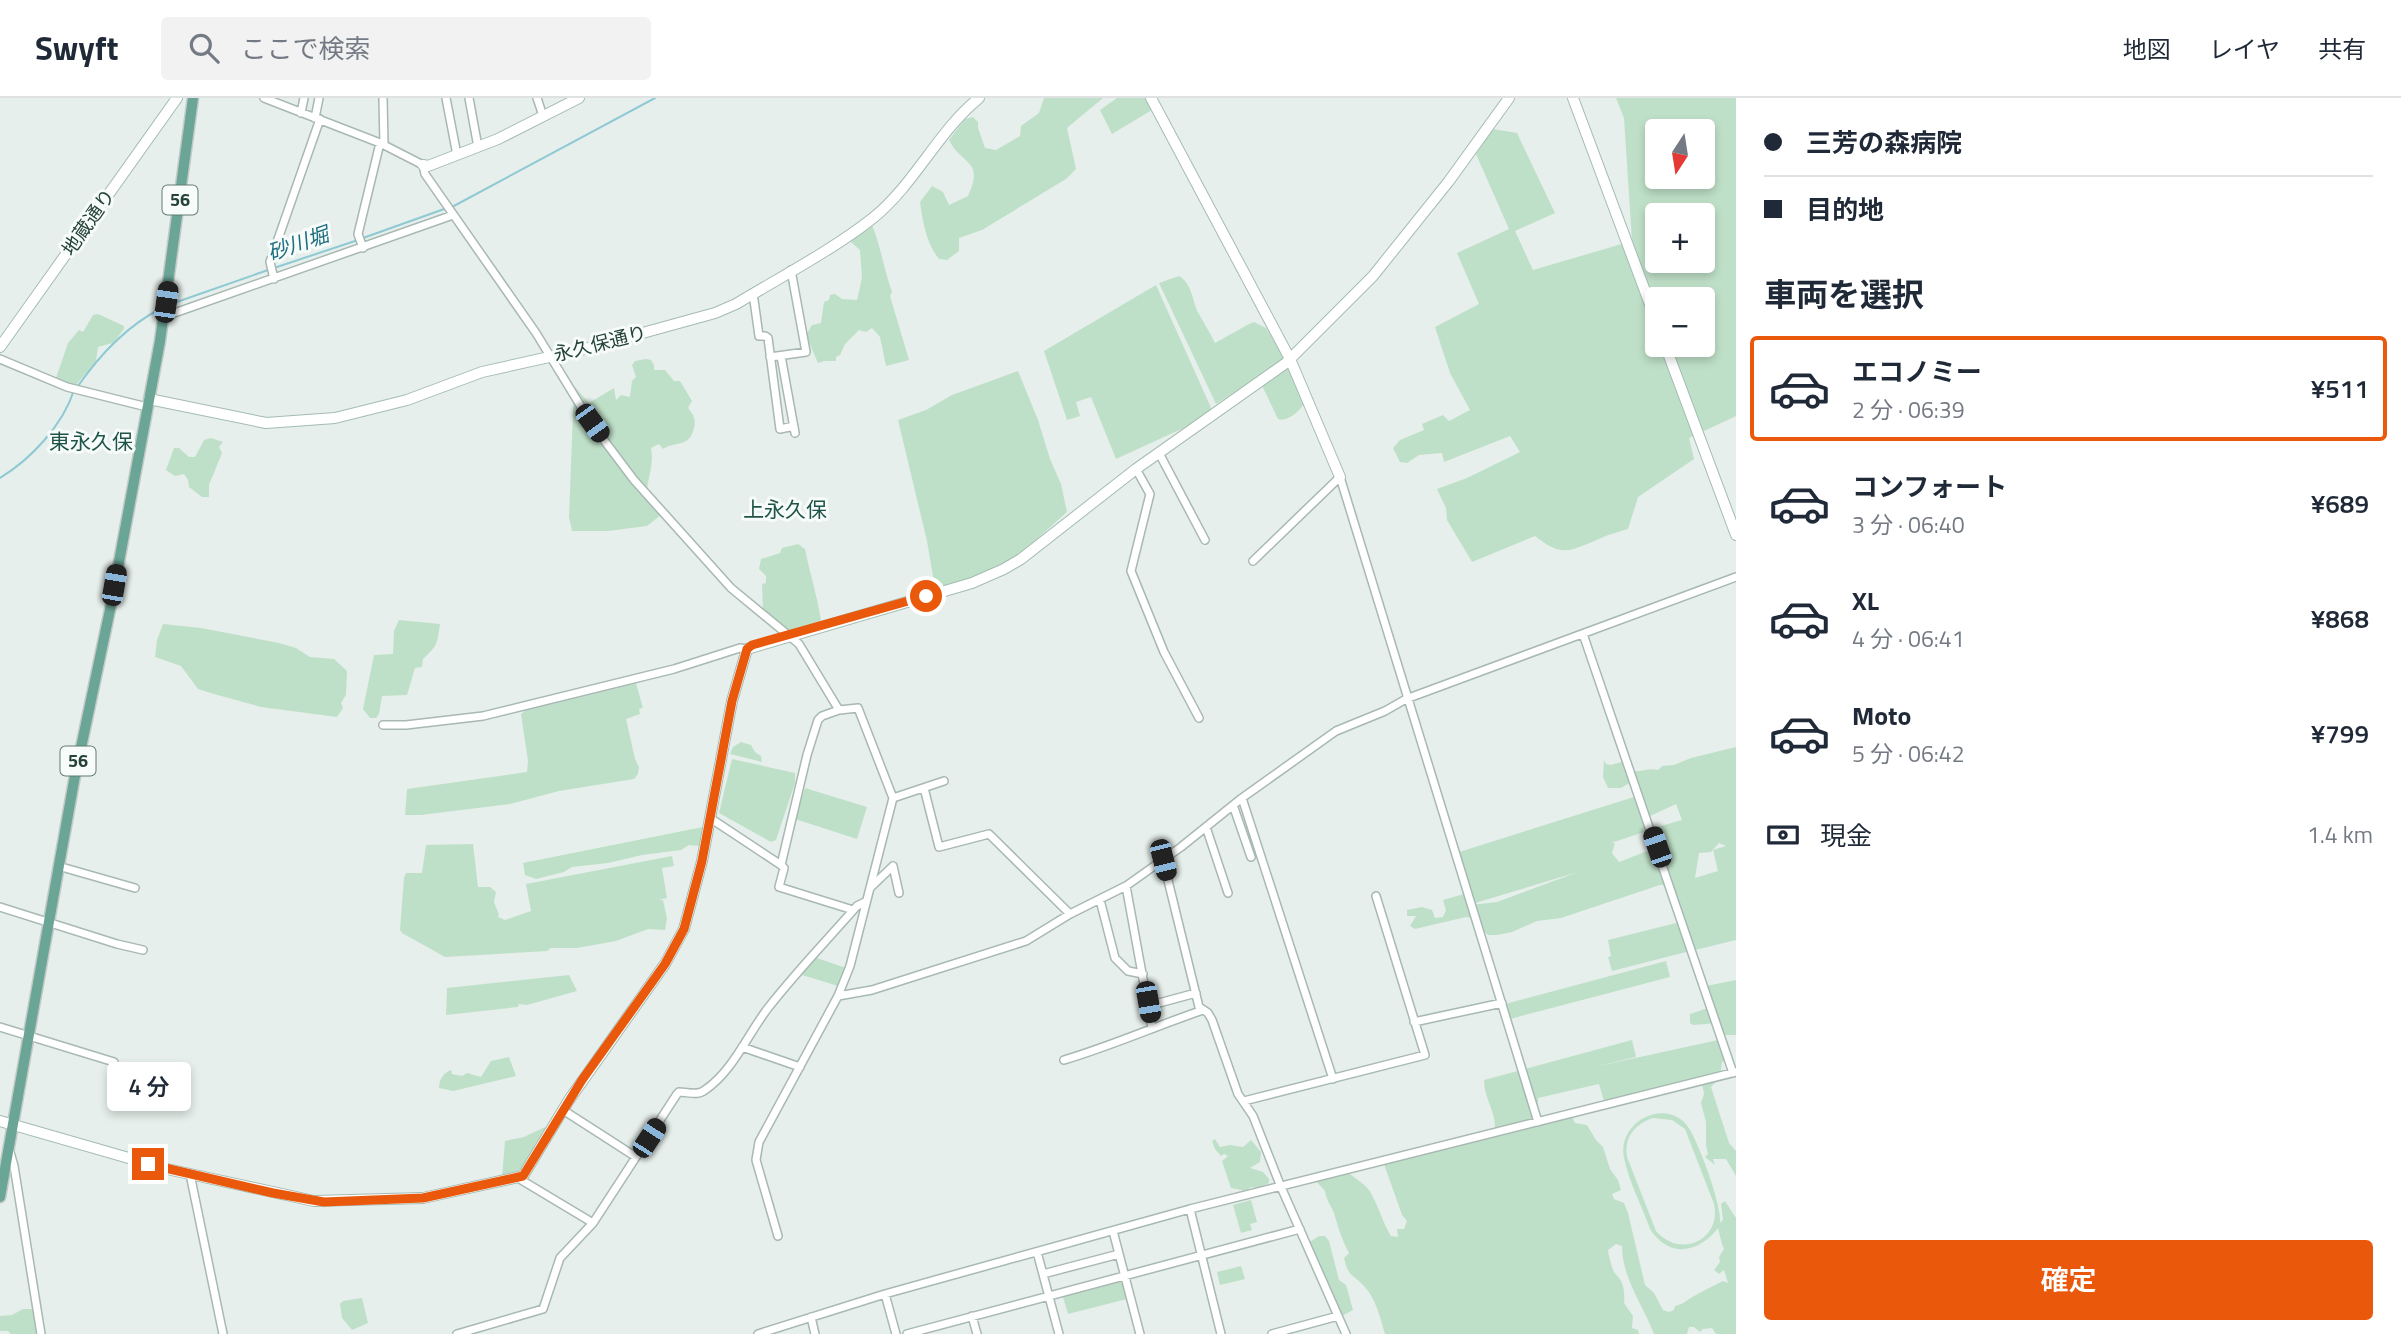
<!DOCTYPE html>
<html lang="ja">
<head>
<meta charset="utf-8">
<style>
  body { margin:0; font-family:"Titillium Web","Noto Sans JP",sans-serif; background:#f2f2f3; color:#1f2937; height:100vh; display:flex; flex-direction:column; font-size:26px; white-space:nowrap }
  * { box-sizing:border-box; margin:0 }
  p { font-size:23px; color:#747a83 }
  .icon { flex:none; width:38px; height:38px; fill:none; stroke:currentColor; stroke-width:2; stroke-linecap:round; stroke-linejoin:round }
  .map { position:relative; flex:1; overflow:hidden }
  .side { display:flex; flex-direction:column; background:#fff; width:665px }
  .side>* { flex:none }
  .hud { display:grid; align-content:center; height:154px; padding:0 28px; background:#fff }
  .needle { width:46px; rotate:192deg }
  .buttons { position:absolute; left:1645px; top:21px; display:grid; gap:14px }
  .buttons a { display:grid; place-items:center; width:70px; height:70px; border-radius:7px; background:#fff; box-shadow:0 4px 10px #0003; font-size:35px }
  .end { position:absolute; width:32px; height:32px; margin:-16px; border:9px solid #ea580c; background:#fff; box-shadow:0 0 0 4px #fff }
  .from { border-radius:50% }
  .bubble { position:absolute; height:49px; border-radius:7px; background:#fff; box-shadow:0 4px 10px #0003; font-size:23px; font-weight:600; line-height:49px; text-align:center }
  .car { position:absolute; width:21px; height:42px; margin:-21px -10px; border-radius:9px; box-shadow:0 0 5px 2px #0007; background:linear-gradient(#222 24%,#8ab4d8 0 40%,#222 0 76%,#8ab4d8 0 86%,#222 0) }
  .hud b { display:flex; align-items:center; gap:24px; height:66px; font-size:26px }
  .hud b+b { border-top:2px solid #e0e1e3 }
  .hud i { width:18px; height:18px; background:#1f2937 }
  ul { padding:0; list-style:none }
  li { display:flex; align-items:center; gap:21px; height:105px; margin:0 14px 10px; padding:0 14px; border:4px solid transparent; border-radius:7px }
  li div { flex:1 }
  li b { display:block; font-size:26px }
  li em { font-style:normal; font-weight:600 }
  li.on { border-color:#ea580c }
  li>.icon { width:63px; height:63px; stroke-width:1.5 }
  h2 { padding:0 28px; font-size:32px; line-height:84px }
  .pay { display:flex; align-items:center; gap:18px; height:77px; padding:0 28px; font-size:26px }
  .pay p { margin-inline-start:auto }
  .primary-button { display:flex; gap:14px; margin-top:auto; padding:14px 28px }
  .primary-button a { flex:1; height:80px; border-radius:7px; background:#ea580c; color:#fff; font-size:28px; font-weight:600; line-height:80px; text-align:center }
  header { display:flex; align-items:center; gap:42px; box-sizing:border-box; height:98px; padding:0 35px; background:#fff; border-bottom:2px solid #e0e1e3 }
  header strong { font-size:33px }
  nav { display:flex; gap:38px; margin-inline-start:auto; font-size:24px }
  .search { width:490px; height:63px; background:#f2f2f3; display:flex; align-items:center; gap:18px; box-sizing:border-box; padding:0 24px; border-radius:7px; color:#747a83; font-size:26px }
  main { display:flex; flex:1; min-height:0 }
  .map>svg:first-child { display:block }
  .green { fill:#bfe0c8; fill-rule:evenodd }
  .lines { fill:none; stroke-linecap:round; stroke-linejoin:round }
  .stream { stroke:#8ec9d4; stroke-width:2 }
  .street-casing { stroke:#a8b8b2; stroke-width:10 }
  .secondary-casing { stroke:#a4bbb3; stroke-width:12 }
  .primary-casing { stroke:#c2cac8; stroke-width:13 }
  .street { stroke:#fff; stroke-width:7 }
  .secondary { stroke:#fff; stroke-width:10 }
  .primary { stroke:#6aa596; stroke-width:10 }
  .route { stroke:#ea580c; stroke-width:9 }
  .labels { text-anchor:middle; stroke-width:6; stroke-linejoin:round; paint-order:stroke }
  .shield { fill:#f7fbf9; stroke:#637a73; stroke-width:2 }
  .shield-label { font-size:18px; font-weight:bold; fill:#24423a }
  .street-label { font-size:19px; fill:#24423a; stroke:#f7fbf9 }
  .water-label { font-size:21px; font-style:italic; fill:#1c6f80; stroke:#f7fbf9 }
  .neighbourhood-label { font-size:21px; fill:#1f5548; stroke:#f7fbf9 }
</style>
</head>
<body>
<header>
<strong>Swyft</strong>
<div class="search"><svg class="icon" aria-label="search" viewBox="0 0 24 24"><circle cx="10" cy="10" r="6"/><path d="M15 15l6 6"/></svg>ここで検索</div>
<nav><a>地図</a><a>レイヤ</a><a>共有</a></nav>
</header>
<main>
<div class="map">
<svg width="1736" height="1236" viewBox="0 0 1736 1236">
  <rect width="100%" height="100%" fill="#e6efeb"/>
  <path class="green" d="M1044,0H1103L1067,30L1076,71L1066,81L982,132L959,140V153L947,162L939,161C926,145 923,124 920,104L932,88L943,94L949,107L968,98C985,61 961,67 949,42L965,21L973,19L978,24V30L985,50L996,52L1020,38L1021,28L1039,15Z
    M1117,0H1145L1152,12L1112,36L1100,12Z
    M1616,0H1736V318L1689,340L1694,361L1638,399L1628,431C1619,434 1609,436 1601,440C1572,452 1563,461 1535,438L1472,464L1447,422L1446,410L1437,391L1467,380L1520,354L1510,338L1444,364L1442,355L1419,357L1407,365L1400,364L1393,350L1400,342L1424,332L1422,326L1443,317L1449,323L1470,312L1450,275L1435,229L1479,206L1457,155L1509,131L1476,56L1493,31L1517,35L1555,115L1515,133L1533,172L1632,143L1624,20ZM1657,33H1703V79H1657ZM1657,117H1703V163H1657ZM1657,201H1703V247H1657Z
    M872,127C881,149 884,172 892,194L890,198L909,262L886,268L880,239L872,230L866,234L859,232L845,246L840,257L836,259V263H824L818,265L806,237L812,227L821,225L824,204L829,202L830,197L835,196L842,201L857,202L862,180L860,152L851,144L854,139Z
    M1179,178C1193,186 1192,204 1199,216C1204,225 1210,235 1215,245L1249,226L1254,224L1266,230L1289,269L1304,306C1298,314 1288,324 1278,321L1258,279L1216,306L1159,185Z
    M1156,187L1212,312L1190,327L1116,361L1091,299L1076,304L1080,318L1067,322L1044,253Z
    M98,216L124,228V231L113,245L98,249L96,263L76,287C70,288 60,285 56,280L68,245L79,232L83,234L93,217Z
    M646,261L651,262L654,267V272H665L674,283H680L692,303L688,310C694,317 696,322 694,330C689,350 678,342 663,351L659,346L651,350C655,368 644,388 648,400C650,406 657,412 661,417L647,428L608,433H572L569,419L574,288L589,305L614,290L616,302L621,297L630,299L632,283L636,279L632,267L635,263Z
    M1018,273L1038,322L1050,361L1061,386L1067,414L1018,458L998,473L950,489L941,488L934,484L927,443L898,322L926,312L952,297Z
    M211,340L223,344L219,349L222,355L209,387V399H202L189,389L188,382L184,376L175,378L166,372L174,350H179L189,359H195L204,342Z
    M798,446L805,451C810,476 817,497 821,522L818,526L790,535L763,513L762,486L766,485V478L759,471L761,461L780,455L782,450Z
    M399,522L440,526C437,546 438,547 423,561L422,569L415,570L407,597L382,598L379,616L376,620H370L363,611L374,557L393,556L394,533Z
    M163,526L201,530L279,545L296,550L310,559L334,561L347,573L346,597L341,605L343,610L337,619L261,609L214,596L198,591L181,568L155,559L157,542Z
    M636,585L643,610L639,611L640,616L626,621L635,661L639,669L638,676L634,681L559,693L510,706L421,717H405L407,691L527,674L528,663L521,616L527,611Z
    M741,644L751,647L755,654L761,658L762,664L730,656L733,649Z
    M1736,649V842L1695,852L1672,787H1660L1561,820L1537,823L1512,834L1497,837H1488L1483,833L1478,821L1466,819L1415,831L1410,828L1416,818H1407V812L1422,809L1432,812L1435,820L1443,819L1446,812L1443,802L1464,796L1471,807L1497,804L1578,774L1472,806L1456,755L1637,698L1650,732L1611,745H1615L1612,755L1619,764L1655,750L1660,751L1654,730L1682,722L1676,706L1648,719L1631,684L1621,690H1608L1603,679L1604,662L1606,666L1611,667L1625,663L1629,672C1639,676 1647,669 1658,672L1662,668L1674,667L1691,660ZM1719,745L1726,748L1713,752L1718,773L1695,780L1699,755L1711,754Z
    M732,661L795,675V685L776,742L771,744L719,715Z
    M805,690L867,709L857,741L795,721Z
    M703,729L700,748L689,747L681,752L642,757L608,765L572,769L564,774L536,781L525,777L523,765Z
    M473,746L478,789H490L496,794L494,804L499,817L498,819L505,822L531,813L526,786L672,758L674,768L662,770L667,800L658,802H663L667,820L665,832L648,831L616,843L577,850H551L547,853L445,859L402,835L400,832L404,780L406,775H422L426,747Z
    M1680,824L1690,853L1612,873L1608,859L1611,858L1608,842Z
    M814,859L846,870L838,888L799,876Z
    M1666,863L1670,879L1510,921L1505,906Z
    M569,877L577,893L527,907L519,906L518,909L446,917L447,890Z
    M1736,882V937H1723L1719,925L1693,927L1690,925V916L1708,910L1706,888Z
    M1632,942L1636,959L1594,969L1718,942L1726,962L1722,964L1720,979L1711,989L1729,1045L1736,1053V1078L1726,1061H1713L1715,1067L1705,1059L1708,1056L1706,1047V1024L1701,1005L1704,996L1701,980L1604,1003L1599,986L1538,1000V1012L1531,1025L1532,1029L1571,1017L1575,1025L1587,1027L1596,1042L1603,1049L1610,1071L1618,1082L1621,1092L1612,1096L1614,1101L1624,1105L1628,1115L1645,1187L1654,1195L1663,1212L1669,1214L1674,1212L1675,1208C1685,1206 1687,1201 1696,1197C1705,1192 1714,1187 1723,1183L1728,1185L1724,1172L1719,1176L1714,1172L1720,1164L1719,1159L1724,1151C1721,1145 1720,1137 1718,1130C1699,1155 1669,1161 1650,1131C1642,1108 1629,1084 1624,1060C1617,1027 1659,1001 1684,1024C1696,1034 1723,1110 1720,1125L1723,1122L1721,1106L1725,1103L1736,1120V1236H1716L1712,1230L1703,1231L1700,1234L1694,1229H1689L1687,1236H1654C1643,1207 1622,1180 1622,1148L1616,1146L1608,1152C1609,1159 1611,1167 1614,1174C1616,1177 1619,1179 1621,1183C1624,1188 1625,1200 1624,1205L1633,1218L1632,1230L1638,1232L1639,1236H1385C1380,1219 1376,1201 1364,1188C1353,1176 1348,1179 1344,1160L1349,1155C1342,1142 1338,1129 1334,1115C1331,1107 1326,1102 1325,1093L1315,1082L1348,1074C1356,1082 1367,1086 1372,1097C1379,1110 1383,1125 1391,1138L1398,1139L1397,1131H1404L1407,1123L1402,1117L1384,1066L1477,1043L1495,1031C1496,1014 1484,1000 1484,982ZM1653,1020L1672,1022L1685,1031L1714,1106C1722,1142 1680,1161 1656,1133L1627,1059C1624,1039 1635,1026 1653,1020Z
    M509,959L516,978L453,993L439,990C439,982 443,975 451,972L452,976L462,978L467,975L481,979L491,963Z
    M545,1029L546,1033L524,1074L502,1079L505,1043L524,1039Z
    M1215,1041L1220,1049L1230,1047L1243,1049L1251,1042L1261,1054L1260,1064L1250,1070L1263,1074L1269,1081V1085L1258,1090L1251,1089L1246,1093L1231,1090L1222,1063L1228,1058L1224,1056L1221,1058L1215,1051L1212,1043Z
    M1251,1102L1257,1124L1250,1126L1252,1132L1241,1135L1233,1107Z
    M1319,1138H1325L1329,1143L1339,1182L1346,1187L1353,1212L1342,1218L1316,1164L1315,1156L1309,1148L1311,1143Z
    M1241,1168L1245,1181L1220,1187L1217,1174Z
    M1122,1183L1127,1201L1068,1216L1063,1199Z
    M362,1200L368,1225L352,1232L342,1220L340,1206L343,1203Z
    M23,1211H32L40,1236H11L8,1233H0V1218L12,1217Z"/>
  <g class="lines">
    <path class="stream" d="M452,109L655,0
      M363,140L447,110
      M274,170L358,142
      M171,206L268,172
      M78,288C99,258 127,228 160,211
      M0,380C31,361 63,327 74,292"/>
    <g class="street-casing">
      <path id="street" d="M264,0L380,45L423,67L425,76L536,235L591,325L634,382L731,490L799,546L839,612L858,610L893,700L850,868L838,898L759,1044L756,1062L778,1138
        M383,0L384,47
        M446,0L457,57
        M469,0L478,49
        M537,0L543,18
        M301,15L304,0
        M315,20L319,0
        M363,150L358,136L380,45
        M274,181L270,164L320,21
        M753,195L759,238H765L768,240L780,331L794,328
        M163,219L453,117
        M781,258L795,335
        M770,259L806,254L791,172
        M0,261L67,289L147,309
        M1159,355L1205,442
        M1136,371L1150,396L1131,473L1164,554L1199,620
        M1253,463L1340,379L1538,1024
        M1583,536L1733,975
        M383,627H406L483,618L674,571L740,550L747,551
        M924,690L939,749L989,736L1070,816
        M893,700L944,683
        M1242,700L1333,981
        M1233,707L1251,759
        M710,720L781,767L784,770L779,789L853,812
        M1206,729L1228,795
        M1163,762L1199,909L1208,915L1212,922L1238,996L1253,1018L1281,1089L1346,1236
        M781,767L807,657L818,622L822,618L839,612
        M58,768L135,790
        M1126,788L1152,930
        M870,790L893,768L899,795
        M1100,802L1115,860L1128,873L1143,876
        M0,809L117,846L143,852
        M838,898L872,892L1026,843L1070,816L1126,788L1181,749L1242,700L1336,633L1385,613L1406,601L1736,479
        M1148,904L1159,905L1196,895
        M1414,924L1502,905
        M0,929L114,964
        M742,949L800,969
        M1064,962C1111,948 1156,928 1203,912
        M1244,1003L1425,957L1376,798
        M563,1012L636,1059
        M10,1054L14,1068L41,1236
        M190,1076L223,1236
        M518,1080L593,1125
        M1190,1111L1221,1236
        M1113,1133L1140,1236
        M1037,1154L1059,1236
        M1043,1176L1119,1156
        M885,1196L896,1236
        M972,1218L977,1236
        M811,1219L815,1236
        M457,1236L543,1211L560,1160L593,1125L677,996L679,994C688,994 698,998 705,992C733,973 748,936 768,910C796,874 827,842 857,808L865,804
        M758,1236L885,1196L1190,1111L1736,974
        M907,1236L1300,1131
        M1272,1236L1338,1218"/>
    </g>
    <g class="secondary-casing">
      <path id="secondary" d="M1151,0L1290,261L1340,379
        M1573,0L1657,225
        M423,67L428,68L498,41L579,0
        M1665,247L1736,437
        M0,249L177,0
        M149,301L266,325L335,320L407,302L482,274L581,252L715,215L736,206C779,180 834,151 873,120C915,86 938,33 979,0
        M0,1023L167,1071L314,1103L423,1100L523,1078L569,1002L665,866L684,831L702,763L732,603L747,551L972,485L1004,471L1021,461L1136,371L1286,265L1373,178L1449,83L1509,0"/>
    </g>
    <g class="primary-casing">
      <path id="primary" d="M0,1099L74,683L111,507L160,243L193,0"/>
    </g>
    <use href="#street" class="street"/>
    <use href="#secondary" class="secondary"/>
    <use href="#primary" class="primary"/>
  </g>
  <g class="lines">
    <path class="route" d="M148,1066L273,1095L324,1104L423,1100L523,1078L582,982L665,866L684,831L702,763L732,603L747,551L752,547L926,498"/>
  </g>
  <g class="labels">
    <g class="shield">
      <rect x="162.5" y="87.5" width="35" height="29" rx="5"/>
      <rect x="60.5" y="648.5" width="35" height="29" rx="5"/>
    </g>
    <g class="shield-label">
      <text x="180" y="108">56</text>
      <text x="78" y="669">56</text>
    </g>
    <g class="street-label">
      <text transform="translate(88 124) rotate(-55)" y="7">地蔵通り</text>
      <text transform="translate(600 245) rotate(-14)" y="7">永久保通り</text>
    </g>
    <g class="water-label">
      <text transform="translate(298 146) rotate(-19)" y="7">砂川堀</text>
    </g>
    <g class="neighbourhood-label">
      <text x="91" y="351">東永久保</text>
      <text x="785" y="419">上永久保</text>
    </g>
  </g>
</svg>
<div class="buttons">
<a><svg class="needle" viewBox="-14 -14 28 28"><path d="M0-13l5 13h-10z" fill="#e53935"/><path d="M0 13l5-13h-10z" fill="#747a83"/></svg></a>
<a>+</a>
<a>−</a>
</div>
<i class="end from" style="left:926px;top:498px"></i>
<i class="end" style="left:148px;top:1066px"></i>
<div class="bubble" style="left:107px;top:964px;width:84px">4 分</div>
<i class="car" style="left:166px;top:204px;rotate:8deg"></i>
<i class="car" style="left:592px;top:325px;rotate:144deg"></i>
<i class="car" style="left:114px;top:487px;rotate:10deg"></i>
<i class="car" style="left:1657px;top:749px;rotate:341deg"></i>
<i class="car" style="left:1163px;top:762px;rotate:166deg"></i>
<i class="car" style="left:1148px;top:904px;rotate:170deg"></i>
<i class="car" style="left:649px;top:1040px;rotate:33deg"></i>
</div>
<section class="side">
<div class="hud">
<b><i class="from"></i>三芳の森病院</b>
<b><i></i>目的地</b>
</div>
<h2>車両を選択</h2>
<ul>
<li class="on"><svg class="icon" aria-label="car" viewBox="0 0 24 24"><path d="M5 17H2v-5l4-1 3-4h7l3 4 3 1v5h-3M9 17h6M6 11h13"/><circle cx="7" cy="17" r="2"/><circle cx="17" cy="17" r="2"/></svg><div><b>エコノミー</b><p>2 分 · 06:39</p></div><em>¥511</em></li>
<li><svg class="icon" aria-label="car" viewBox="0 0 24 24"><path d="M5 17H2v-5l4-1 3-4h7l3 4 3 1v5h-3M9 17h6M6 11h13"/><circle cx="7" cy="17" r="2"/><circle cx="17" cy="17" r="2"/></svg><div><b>コンフォート</b><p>3 分 · 06:40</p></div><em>¥689</em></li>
<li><svg class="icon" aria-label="car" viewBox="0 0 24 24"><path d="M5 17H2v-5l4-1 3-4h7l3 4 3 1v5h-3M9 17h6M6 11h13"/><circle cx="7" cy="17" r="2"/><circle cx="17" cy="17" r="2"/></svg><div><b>XL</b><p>4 分 · 06:41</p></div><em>¥868</em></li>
<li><svg class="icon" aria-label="car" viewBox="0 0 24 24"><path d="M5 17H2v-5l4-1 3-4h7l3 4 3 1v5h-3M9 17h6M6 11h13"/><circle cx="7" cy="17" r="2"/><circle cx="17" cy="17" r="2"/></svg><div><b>Moto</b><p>5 分 · 06:42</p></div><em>¥799</em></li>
</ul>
<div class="pay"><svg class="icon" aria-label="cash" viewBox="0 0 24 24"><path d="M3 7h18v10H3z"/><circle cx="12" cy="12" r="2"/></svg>現金<p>1.4 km</p></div>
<div class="primary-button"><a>確定</a></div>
</section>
</main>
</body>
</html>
